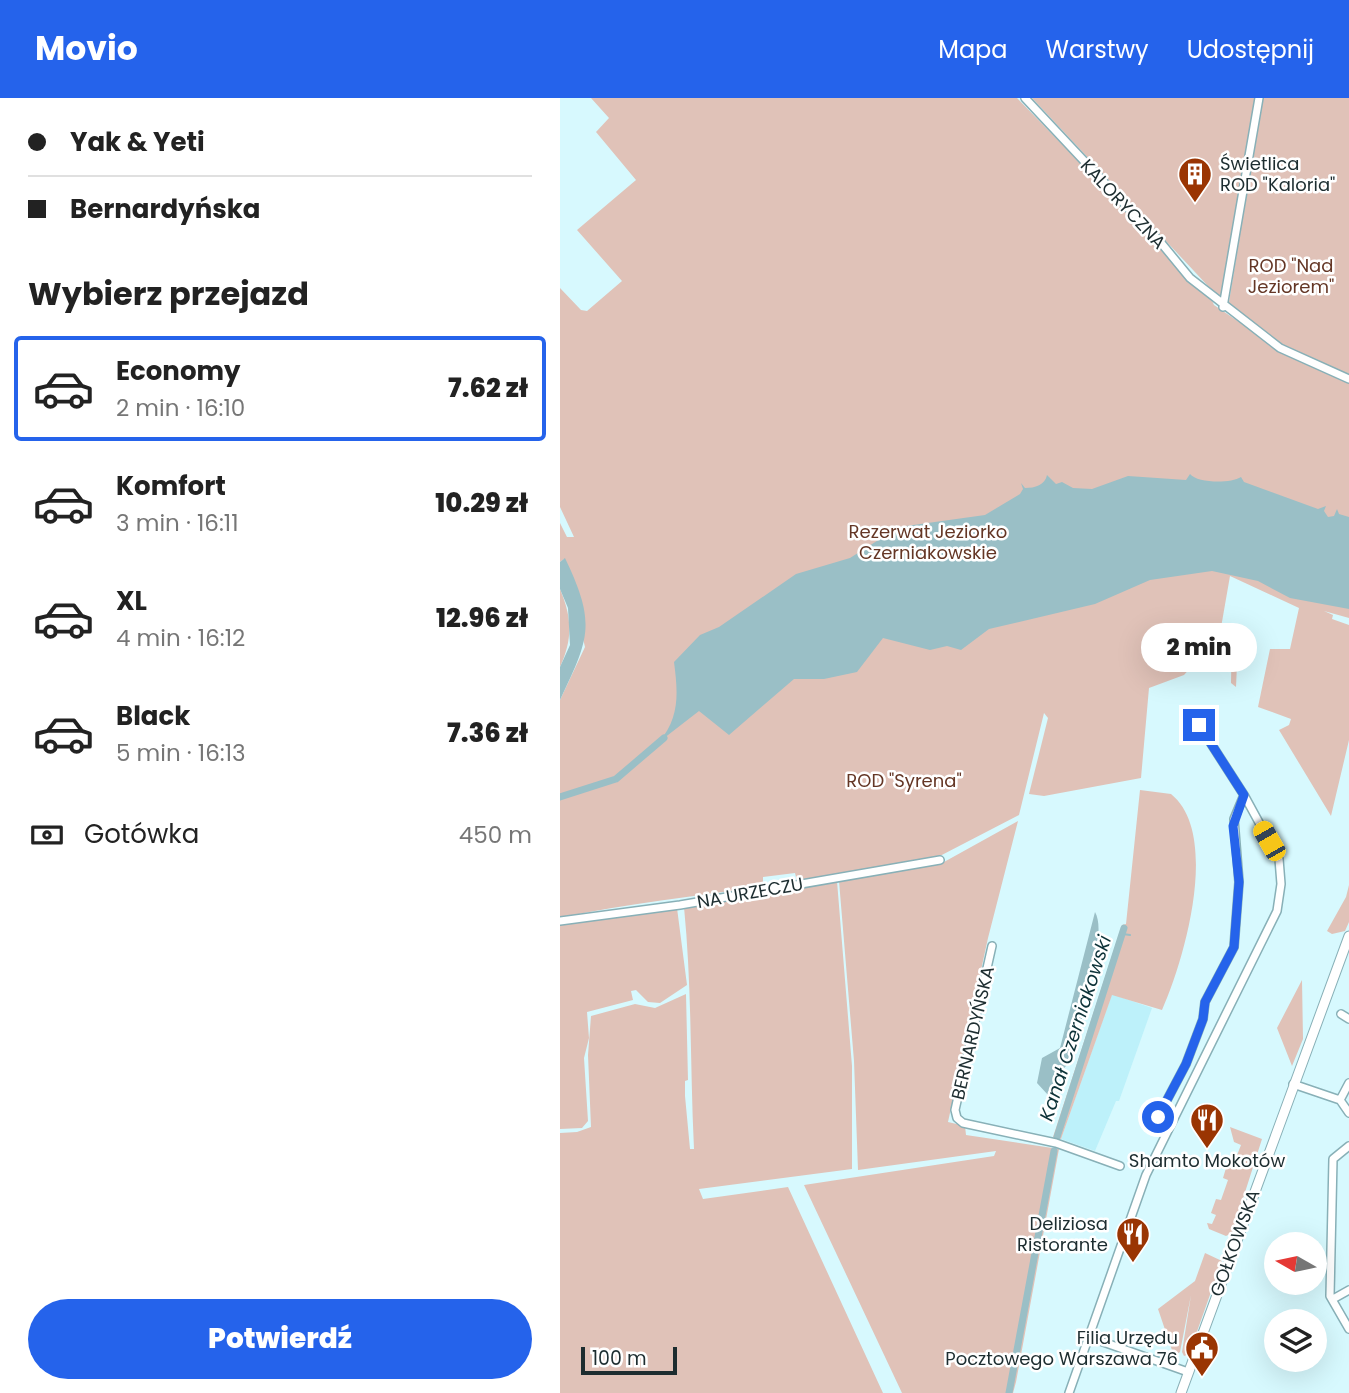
<!DOCTYPE html>
<html lang="pl">
<head>
<meta charset="utf-8">
<style>
  body { margin:0; font-family:Poppins,sans-serif; background:#f2f2f2; color:#222; height:100vh; display:flex; flex-direction:column; font-size:26px; white-space:nowrap }
  * { box-sizing:border-box; margin:0 }
  p { font-size:23px; color:#767676 }
  .icon { flex:none; width:38px; height:38px; fill:none; stroke:currentColor; stroke-width:2; stroke-linecap:round; stroke-linejoin:round }
  .map { position:relative; flex:1; overflow:hidden }
  .panel { display:flex; flex-direction:column; background:#fff; width:560px }
  .panel>* { flex:none }
  .hud { display:grid; align-content:center; height:154px; padding:0 28px; background:#fff }
  .needle { width:46px; rotate:279deg }
  .fabs { position:absolute; left:704px; top:1134px; display:grid; gap:14px }
  .fabs a { display:grid; place-items:center; width:63px; height:63px; border-radius:50%; background:#fff; box-shadow:0 7px 28px #0002; font-size:35px }
  .scale { position:absolute; left:21px; bottom:18px; width:96px; box-sizing:border-box; padding-left:7px; border:4px solid #1d2d30; border-top:0; font-size:19px; line-height:24px; white-space:nowrap; color:#1d2d30; -webkit-text-stroke:5px #fff; paint-order:stroke }
  .end { position:absolute; width:32px; height:32px; margin:-16px; border:9px solid #2563eb; background:#fff; box-shadow:0 0 0 4px #fff }
  .from { border-radius:50% }
  .bubble { position:absolute; height:49px; border-radius:24px; background:#fff; box-shadow:0 7px 28px #0002; font-size:23px; font-weight:800; line-height:49px; text-align:center }
  .car { position:absolute; width:21px; height:42px; margin:-21px -10px; border-radius:9px; box-shadow:0 0 5px 2px #0007; background:linear-gradient(#f5c518 24%,#345 0 40%,#f5c518 0 76%,#345 0 86%,#f5c518 0) }
  .hud b { display:flex; align-items:center; gap:24px; height:66px; font-size:26px }
  .hud b+b { border-top:2px solid #e0e0e0 }
  .hud i { width:18px; height:18px; background:#222 }
  ul { padding:0; list-style:none }
  li { display:flex; align-items:center; gap:21px; height:105px; margin:0 14px 10px; padding:0 14px; border:4px solid transparent; border-radius:7px }
  li div { flex:1 }
  li b { display:block; font-size:26px }
  li em { font-style:normal; font-weight:800 }
  li.on { border-color:#2563eb }
  li>.icon { width:63px; height:63px; stroke-width:1.5 }
  h2 { padding:0 28px; font-size:32px; line-height:84px }
  .pay { display:flex; align-items:center; gap:18px; height:77px; padding:0 28px; font-size:26px }
  .pay p { margin-inline-start:auto }
  .button { display:flex; gap:14px; margin-top:auto; padding:14px 28px }
  .button a { flex:1; height:80px; border-radius:42px; background:#2563eb; color:#fff; font-size:28px; font-weight:800; line-height:80px; text-align:center }
  header { display:flex; align-items:center; gap:42px; box-sizing:border-box; height:98px; padding:0 35px; background:#2563eb; color:#fff }
  header strong { font-size:33px }
  nav { display:flex; gap:38px; margin-inline-start:auto; font-size:24px }
  main { display:flex; flex:1; min-height:0 }
  .map>svg:first-child { display:block }
  .built { fill:#bdf1fa }
  .green { fill:#e0c2b8 }
  .water { fill:#9abfc6 }
  .lines { fill:none; stroke-linecap:round; stroke-linejoin:round }
  .stream { stroke:#9abfc6; stroke-width:2 }
  .canal { stroke:#9abfc6; stroke-width:7 }
  .minor-casing { stroke:#88b0b7; stroke-width:10 }
  .tertiary-casing { stroke:#88b0b7; stroke-width:11 }
  .minor { stroke:#fff; stroke-width:7 }
  .tertiary { stroke:#fff; stroke-width:9 }
  .route { stroke:#2563eb; stroke-width:9 }
  .labels { text-anchor:middle; stroke-width:5; stroke-linejoin:round; paint-order:stroke }
  .poi-label { font-size:18px; fill:#1d2d30; stroke:#fff; text-anchor:end }
  .street-label { font-size:18px; fill:#1d2d30; stroke:#fff }
  .park-label { font-size:18px; fill:#643625; stroke:#fff }
  .water-label { font-size:19px; font-style:italic; fill:#0c3238; stroke:#fff }
</style>
</head>
<body>
<header>
<strong>Movio</strong>
<nav><a>Mapa</a><a>Warstwy</a><a>Udostępnij</a></nav>
</header>
<main>
<section class="panel">
<div class="hud">
<b><i class="from"></i>Yak &amp; Yeti</b>
<b><i></i>Bernardyńska</b>
</div>
<h2>Wybierz przejazd</h2>
<ul>
<li class="on"><svg class="icon" aria-label="car" viewBox="0 0 24 24"><path d="M5 17H2v-5l4-1 3-4h7l3 4 3 1v5h-3M9 17h6M6 11h13"/><circle cx="7" cy="17" r="2"/><circle cx="17" cy="17" r="2"/></svg><div><b>Economy</b><p>2 min · 16:10</p></div><em>7.62 zł</em></li>
<li><svg class="icon" aria-label="car" viewBox="0 0 24 24"><path d="M5 17H2v-5l4-1 3-4h7l3 4 3 1v5h-3M9 17h6M6 11h13"/><circle cx="7" cy="17" r="2"/><circle cx="17" cy="17" r="2"/></svg><div><b>Komfort</b><p>3 min · 16:11</p></div><em>10.29 zł</em></li>
<li><svg class="icon" aria-label="car" viewBox="0 0 24 24"><path d="M5 17H2v-5l4-1 3-4h7l3 4 3 1v5h-3M9 17h6M6 11h13"/><circle cx="7" cy="17" r="2"/><circle cx="17" cy="17" r="2"/></svg><div><b>XL</b><p>4 min · 16:12</p></div><em>12.96 zł</em></li>
<li><svg class="icon" aria-label="car" viewBox="0 0 24 24"><path d="M5 17H2v-5l4-1 3-4h7l3 4 3 1v5h-3M9 17h6M6 11h13"/><circle cx="7" cy="17" r="2"/><circle cx="17" cy="17" r="2"/></svg><div><b>Black</b><p>5 min · 16:13</p></div><em>7.36 zł</em></li>
</ul>
<div class="pay"><svg class="icon" aria-label="cash" viewBox="0 0 24 24"><path d="M3 7h18v10H3z"/><circle cx="12" cy="12" r="2"/></svg>Gotówka<p>450 m</p></div>
<div class="button"><a>Potwierdź</a></div>
</section>
<div class="map">
<svg width="789" height="1295" viewBox="0 0 789 1295">
  <rect width="100%" height="100%" fill="#d7f9fe"/>
  <path class="built" d="M552,896L592,910L559,1003H556L535,1053L501,1041Z"/>
  <path class="green" d="M31,0H457L650,198L654,207L722,253L789,281V520L764,513L773,517L772,521L789,527V642L771,718L719,632L729,627L731,621L698,609L710,551H730L739,510L670,478L659,541L678,544L676,589L671,585C671,566 675,549 652,546L624,577L589,590L581,680L484,698L469,696L488,620L484,615L459,717L376,760L237,783L235,775L203,779V788C135,799 67,805 0,820V602L25,549L4,461L0,464V425L7,439H14L0,409V190L21,212L27,213L62,183L17,132L76,82L36,34L49,20Z
    M472,0H697L663,204Z
    M702,0H789V277L726,251L668,210Z
    M0,491C12,520 13,540 0,569Z
    M580,692L611,696C661,736 624,863 602,912L552,897L501,1041L493,1039L562,827L566,826Z
    M458,723L428,840L388,1024L405,1028L406,1037L499,1051L456,1284L453,1295H342L244,1087L434,1058L436,1053L298,1072L294,963L279,783L384,764Z
    M277,783L292,968V1071L139,1091L143,1101L228,1089L323,1295H0V1035L17,1034L31,1029L28,957L31,918L75,906L95,910L126,896L128,982L125,983V998L130,1051H134C130,970 132,889 124,809Z
    M789,787V824L785,833L772,836L767,833L786,799Z
    M117,810L127,887L100,905L88,904L76,892L71,893L73,902L27,914L29,940L24,960L28,1023L22,1030L0,1031V827Z
    M742,882L743,941L732,968L717,930Z
    M670,1029L702,1041L672,1135L666,1138L649,1131L647,1125L652,1126L656,1117L651,1115L656,1101L661,1102L668,1082L663,1080L666,1070H672L681,1047L674,1044Z
    M645,1155L662,1163L629,1256L624,1258L622,1254L631,1197L620,1254L614,1258L598,1211L635,1183Z"/>
  <path class="water" d="M630,376C637,385 670,386 681,379L684,384L758,411L766,408L764,413L768,419L774,418L777,411L779,416L789,419V511L730,500L698,483L652,473L590,482L535,506L429,531L401,552L387,548L370,552L323,540L297,574L264,581H234L169,637L139,613L99,644C120,619 118,595 114,564L140,537L159,529L236,476L290,460L339,429L425,417L460,396L463,391L461,385L465,390C475,390 485,387 487,377L496,386L502,384L513,390L532,391L568,378L626,382Z
    M5,460C36,525 30,539 0,602V569L10,547L8,510L0,491V464Z
    M535,814C548,837 521,895 522,921L517,925L507,967L500,974L494,992L488,997L477,985L482,960L500,950Z"/>
  <g class="lines">
    <path class="stream" d="M563,836L570,837"/>
    <path class="canal" d="M0,699L56,681L104,640
      M497,1039L564,830
      M449,1295L494,1053"/>
    <g class="minor-casing">
      <path id="minor" d="M465,0L602,146L630,180L720,250L789,281
        M663,209L699,0
        M0,823L120,807L380,762
        M432,848L395,1012L397,1020L403,1025L496,1045L560,1068
        M781,916L789,921
        M733,986L780,1002L789,1015
        M780,1002L789,985
        M598,1019L626,966L643,921L645,904L674,849L679,784L674,721L684,697
        M789,1048L773,1061L770,1198L789,1231
        M773,1201L789,1192
        M529,1239L628,1274
        M509,1295L586,1077L717,813L721,786L719,761L684,697L639,627"/>
    </g>
    <g class="tertiary-casing">
      <path id="tertiary" d="M621,1295L789,838"/>
    </g>
    <use href="#minor" class="minor"/>
    <use href="#tertiary" class="tertiary"/>
  </g>
  <g class="lines">
    <path class="route" d="M598,1019L626,966L643,921L645,904L674,849L679,784L673,728L684,697L639,627"/>
  </g>
  <defs>
    <g id="building-pin" transform="scale(1.75)"><path d="M0 17L-7.5 6A9.5 9.5 0 1 1 7.5 6Z" fill="#9a3503" stroke="#fff"/><path d="M-4-6H4V6H1V3H-1V6H-4ZM-2.5-4.3h1.7v1.8h-1.7ZM.8-4.3h1.7v1.8H.8ZM-2.5-1h1.7V.8h-1.7ZM.8-1h1.7V.8H.8Z" fill="#fff"/></g>
    <g id="restaurant-pin" transform="scale(1.75)"><path d="M0 17L-7.5 6A9.5 9.5 0 1 1 7.5 6Z" fill="#9a3503" stroke="#fff"/><path d="M-5-6h1v4h1v-4h1v4h1v-4h1v5L-1.5 .5V6h-2V.5L-5-1ZM5-6V6H3V1.5H1.5Q1.5-4 5-6Z" fill="#fff"/></g>
    <g id="civic-pin" transform="scale(1.75)"><path d="M0 17L-7.5 6A9.5 9.5 0 1 1 7.5 6Z" fill="#9a3503" stroke="#fff"/><path d="M-.6-6.5H3V-4.5H.6V-3L4-1V1h2V6H-6V1h2V-1L-.6-3ZM-1.2 2.5V6h2.4V2.5Z" fill="#fff"/></g>
  </defs>
  <g fill-rule="evenodd">
    <use href="#building-pin" x="635" y="76"/>
    <use href="#restaurant-pin" x="647" y="1022"/>
    <use href="#restaurant-pin" x="573" y="1136"/>
    <use href="#civic-pin" x="642" y="1250"/>
  </g>
  <g class="labels">
    <g class="poi-label">
      <text x="660" y="72" text-anchor="start">Świetlica<tspan x="660" dy="21">ROD "Kaloria"</tspan></text>
      <text x="647" y="1069" text-anchor="middle">Shamto Mokotów</text>
      <text x="548" y="1132">Deliziosa<tspan x="548" dy="21">Ristorante</tspan></text>
      <text x="618" y="1246">Filia Urzędu<tspan x="618" dy="21">Pocztowego Warszawa 76</tspan></text>
    </g>
    <g class="street-label">
      <text transform="translate(563 106) rotate(47)" y="6">KALORYCZNA</text>
      <text transform="translate(190 795) rotate(-10)" y="6">NA URZECZU</text>
      <text transform="translate(413 935) rotate(-77)" y="6">BERNARDYŃSKA</text>
      <text transform="translate(675 1145) rotate(-70)" y="6">GOŁKOWSKA</text>
    </g>
    <g class="park-label">
      <text x="731" y="174">ROD "Nad<tspan x="731" dy="21">Jeziorem"</tspan></text>
      <text x="368" y="440">Rezerwat Jeziorko<tspan x="368" dy="21">Czerniakowskie</tspan></text>
      <text x="344" y="689">ROD "Syrena"</text>
    </g>
    <g class="water-label">
      <text transform="translate(515 930) rotate(-72)" y="7">Kanał Czerniakowski</text>
    </g>
  </g>
</svg>
<div class="fabs">
<a><svg class="needle" viewBox="-14 -14 28 28"><path d="M0-13l5 13h-10z" fill="#e53935"/><path d="M0 13l5-13h-10z" fill="#767676"/></svg></a>
<a><svg class="icon" aria-label="layers" viewBox="0 0 24 24"><path d="M12 4l9 5-9 5-9-5zM3 14l9 5 9-5"/></svg></a>
</div>
<div class="scale">100 m</div>
<i class="end from" style="left:598px;top:1019px"></i>
<i class="end" style="left:639px;top:627px"></i>
<div class="bubble" style="left:581px;top:525px;width:116px">2 min</div>
<i class="car" style="left:709px;top:743px;rotate:330deg"></i>
</div>
</main>
</body>
</html>
